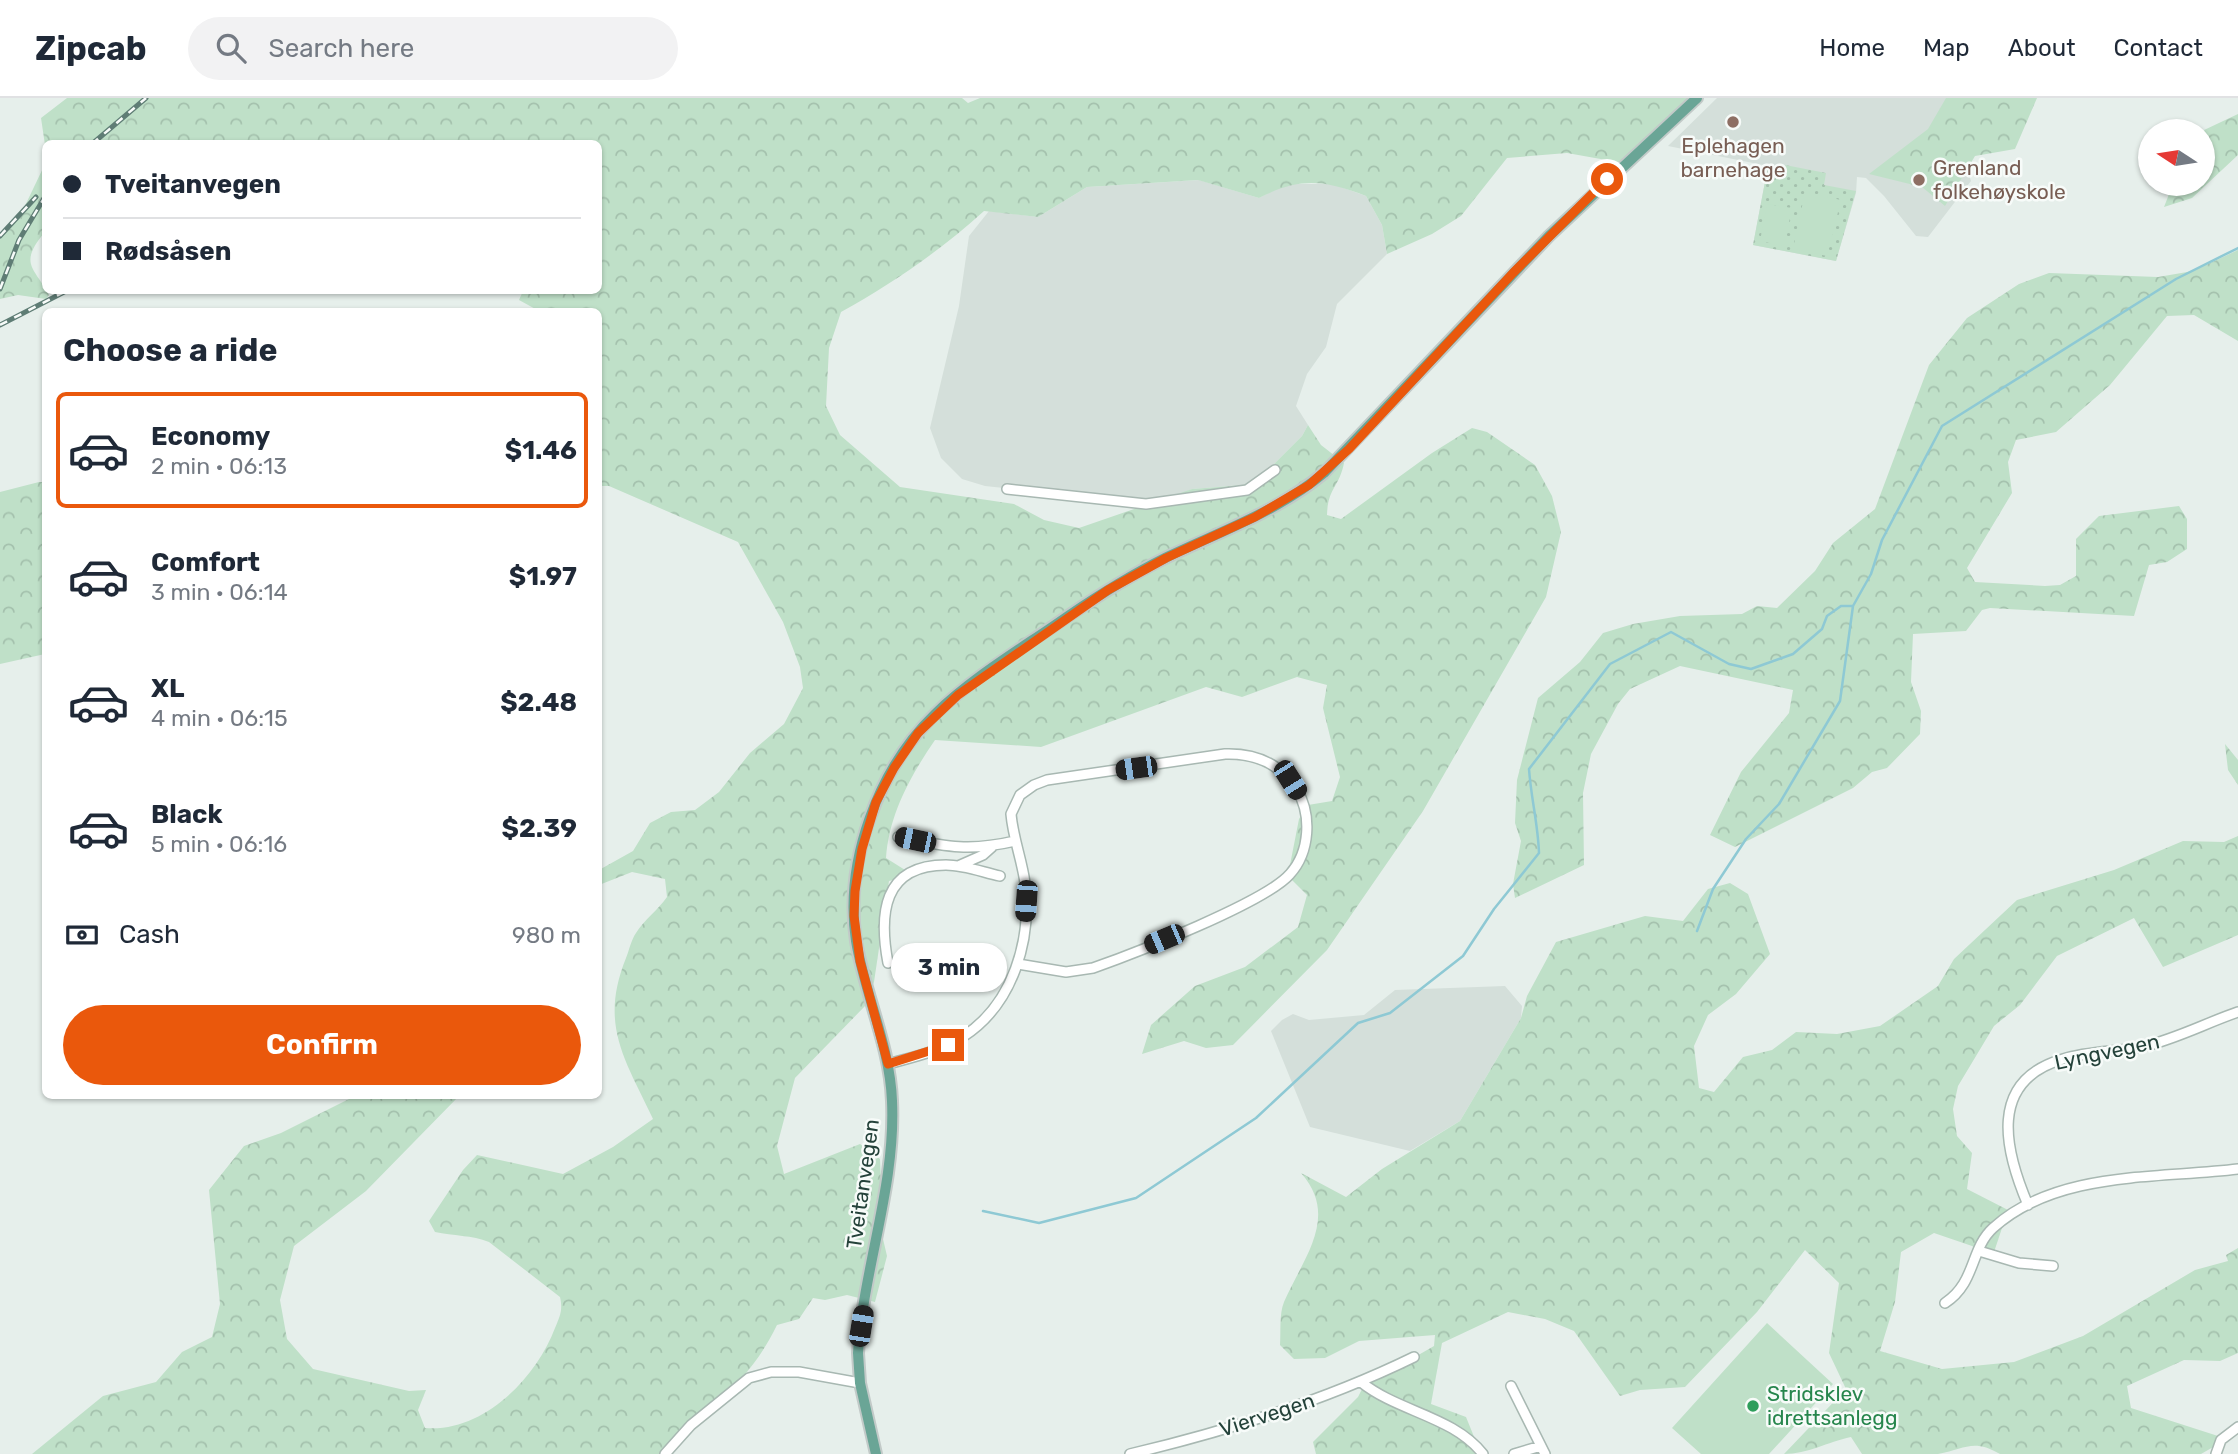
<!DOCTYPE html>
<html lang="en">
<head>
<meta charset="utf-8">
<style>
  body { margin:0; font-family:Rubik,sans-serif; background:#f2f2f3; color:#1f2937; height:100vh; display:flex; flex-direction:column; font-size:26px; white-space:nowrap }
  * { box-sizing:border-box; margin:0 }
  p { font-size:23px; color:#747a83 }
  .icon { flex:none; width:38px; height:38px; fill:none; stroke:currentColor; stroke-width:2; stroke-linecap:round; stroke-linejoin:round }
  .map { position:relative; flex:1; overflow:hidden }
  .drawer { position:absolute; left:42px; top:210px; width:560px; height:791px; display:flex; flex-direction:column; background:#fff; border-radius:10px; box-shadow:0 2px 5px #0004 }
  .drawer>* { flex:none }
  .guide { position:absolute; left:42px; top:42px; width:560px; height:154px; border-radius:10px; box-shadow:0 2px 5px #0004; display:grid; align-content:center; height:154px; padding:0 21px; background:#fff }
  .needle { width:46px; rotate:282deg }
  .buttons { position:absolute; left:2138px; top:21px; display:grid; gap:14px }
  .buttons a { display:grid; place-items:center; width:77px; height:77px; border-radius:50%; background:#fff; box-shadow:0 2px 5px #0004; font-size:35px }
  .end { position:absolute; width:32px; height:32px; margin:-16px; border:9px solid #ea580c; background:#fff; box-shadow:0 0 0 4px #fff }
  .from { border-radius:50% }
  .bubble { position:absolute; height:49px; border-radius:24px; background:#fff; box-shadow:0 2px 5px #0004; font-size:23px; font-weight:700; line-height:49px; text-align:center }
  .car { position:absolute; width:21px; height:42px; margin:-21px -10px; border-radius:9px; box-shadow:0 0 5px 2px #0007; background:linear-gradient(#222 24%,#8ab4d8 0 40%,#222 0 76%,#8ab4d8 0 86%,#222 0) }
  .guide b { display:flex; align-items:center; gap:24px; height:66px; font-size:26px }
  .guide b+b { border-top:2px solid #e0e1e3 }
  .guide i { width:18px; height:18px; background:#1f2937 }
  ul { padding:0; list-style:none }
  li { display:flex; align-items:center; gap:21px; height:116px; margin:0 14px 10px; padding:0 7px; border:4px solid transparent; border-radius:10px }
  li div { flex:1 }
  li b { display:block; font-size:26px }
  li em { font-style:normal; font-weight:700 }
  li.current { border-color:#ea580c }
  li>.icon { width:63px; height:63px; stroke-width:1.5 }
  h2 { padding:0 21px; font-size:32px; line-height:84px }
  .pay { display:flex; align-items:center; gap:18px; height:77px; padding:0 21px; font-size:26px }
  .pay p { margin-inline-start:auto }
  .action { display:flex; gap:14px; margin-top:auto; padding:14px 21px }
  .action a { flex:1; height:80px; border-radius:42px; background:#ea580c; color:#fff; font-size:28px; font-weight:700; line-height:80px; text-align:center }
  header { display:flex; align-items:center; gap:42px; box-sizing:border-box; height:98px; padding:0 35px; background:#fff; border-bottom:2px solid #e0e1e3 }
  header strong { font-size:33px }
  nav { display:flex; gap:38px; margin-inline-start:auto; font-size:24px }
  .search { width:490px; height:63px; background:#f2f2f3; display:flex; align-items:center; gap:18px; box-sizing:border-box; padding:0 24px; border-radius:38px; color:#747a83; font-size:26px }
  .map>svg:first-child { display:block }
  .built { fill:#d4dfda }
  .green { fill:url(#green-dots) }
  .forest { fill:url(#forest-crowns) }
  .pitch { fill:#bfe0c8 }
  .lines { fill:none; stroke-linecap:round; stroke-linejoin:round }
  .stream { stroke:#8ec9d4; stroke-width:2.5 }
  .minor-casing { stroke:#a8b8b2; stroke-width:12 }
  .major-casing { stroke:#c2cac8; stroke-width:14 }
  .minor { stroke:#fff; stroke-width:9 }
  .major { stroke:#6aa596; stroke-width:10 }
  .rail-casing { stroke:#5f7d75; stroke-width:5 }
  .rail { stroke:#f7fbf9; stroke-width:2.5; stroke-dasharray:8; stroke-linecap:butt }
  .route { stroke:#ea580c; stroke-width:9 }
  .education-dot { fill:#8d6e63; stroke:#f7fbf9; stroke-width:2.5 }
  .leisure-dot { fill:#2e9e5b; stroke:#f7fbf9; stroke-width:2.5 }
  .labels { text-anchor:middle; stroke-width:5; stroke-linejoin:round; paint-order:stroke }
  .education-label { font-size:21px; fill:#785e54; stroke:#f7fbf9 }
  .street-label { font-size:21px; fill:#24423a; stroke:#f7fbf9 }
  .leisure-label { font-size:21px; fill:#27864d; stroke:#f7fbf9; text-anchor:start }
</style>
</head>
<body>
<header>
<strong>Zipcab</strong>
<div class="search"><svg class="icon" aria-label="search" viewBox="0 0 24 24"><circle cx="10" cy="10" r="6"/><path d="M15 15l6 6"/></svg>Search here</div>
<nav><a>Home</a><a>Map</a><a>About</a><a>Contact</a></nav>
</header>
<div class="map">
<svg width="2238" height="1356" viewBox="0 0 2238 1356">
  <defs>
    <pattern id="green-dots" width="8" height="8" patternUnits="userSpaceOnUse" patternTransform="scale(1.75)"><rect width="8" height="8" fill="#bfe0c8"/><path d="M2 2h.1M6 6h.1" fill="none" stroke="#a4c1ad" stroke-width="1.8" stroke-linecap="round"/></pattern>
    <pattern id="forest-crowns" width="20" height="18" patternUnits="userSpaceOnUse" patternTransform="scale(1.75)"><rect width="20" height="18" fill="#bfe0c8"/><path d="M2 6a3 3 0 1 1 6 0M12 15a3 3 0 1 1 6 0" fill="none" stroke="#a4c1ad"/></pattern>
  </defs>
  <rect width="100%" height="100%" fill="#e6efeb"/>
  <path class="built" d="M1717,0H1954L1953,29L1971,83L1928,139L1916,138L1884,98L1866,80L1857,79L1856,95L1836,163L1753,147L1768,68L1668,48Z
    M1199,82L1259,100L1286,86H1333L1366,98L1382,127L1387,156L1337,206L1326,249L1307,276L1296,308L1308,327L1302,338L1262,378L1243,387L1192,391L1180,397L1137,404L985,388L962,381L941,360L930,330L959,208L969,138L989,113L1038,119L1087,89Z
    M1505,888L1522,908L1521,920L1460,1023L1410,1053L1310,1029L1271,933L1282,922L1293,916L1309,922L1364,917L1395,892Z"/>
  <path class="green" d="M1785,67L1826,75L1824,87L1856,93L1836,163L1753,147L1768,68Z"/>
  <path class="forest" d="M67,0H962L968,5L980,0H1695L1623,65L1567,55L1507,60L1461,118L1432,136L1387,156L1382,127L1366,98C1324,82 1300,79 1259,100L1198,82L1087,89L1038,119L984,113C941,152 892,186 841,214L829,250L826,308L840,337L900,389L1014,406L1044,422L1079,430L1192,391L1243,387L1262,378L1302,338L1308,327L1321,347L1344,365C1339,390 1328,389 1327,417L1341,421L1432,355L1472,330L1487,334L1535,367L1552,398L1561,434L1546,499L1423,713L1327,852L1233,947L1206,950L1184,943L1142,956L1151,927L1195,888L1245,869L1298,829L1307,797L1290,780L1289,772L1299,721L1308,707L1332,703L1340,679L1323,610L1327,587L1297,579L1242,599L1206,589L1041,649L935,642C911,677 889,716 886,760L913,777L889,783L874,884L866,907L795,980L777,1048L784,1076L860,1046L880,1061L881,1085L876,1111L887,1158L875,1204L847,1197L825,1202L813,1200L799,1221L777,1227C761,1260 741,1283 714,1309C696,1326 676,1335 662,1356H32L103,1298L156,1284L182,1254L212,1239L220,1206L209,1092L244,1048L281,1035L355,998H459L366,1093L294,1148L280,1202L287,1241L313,1271L409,1293L426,1292L418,1312L425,1330C482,1335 536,1281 555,1230C560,1218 563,1212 560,1199L489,1144C472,1137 453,1138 435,1134L429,1123L463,1072L477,1057L563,1076L613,1049L653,1021C625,961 599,927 626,860C629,853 631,842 636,835C644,822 658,812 667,799L665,781L632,774L599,787V772L633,753L650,725L671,714L695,712L719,694L750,655L784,626L803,590L800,569L783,524L738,444L609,388H599L598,214L539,213L519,202L523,193L598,192V46L45,47L41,20Z
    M1946,0H2037L2015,51L1975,58L1945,108L1922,89L1869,76L1928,31Z
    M2238,16V57L2192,100L2164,109L2173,86H2203L2202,33Z
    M45,66V134C18,166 34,169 49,197L46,201L18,197L0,201V141L22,114Z
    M2238,152V243L2194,217L2167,218L2110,287L2056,334L2016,342L2008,364L2012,395L1967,470L1975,484L2045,488L2060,487L2076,478V441L2099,418L2179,408L2187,421V451L2167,464L2149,467L2134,518L1990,510L1982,512L1966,533L1913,536L1911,584L1921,613L1920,636L1887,670L1872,674L1853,690L1735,749L1710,737L1741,674L1789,615L1793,592L1680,568L1630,591L1618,606L1591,656L1583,695L1584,767L1515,800L1513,786L1521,743L1515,725L1517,682L1538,600L1580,564L1603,535L1633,526L1680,518L1742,516L1757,508L1777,510L1815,473L1833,445L1875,411L1929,267L1967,220L2019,186L2049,175L2158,179L2193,173Z
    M39,384H46L45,556L0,566V394Z
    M2225,646L2238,662V687L2228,672Z
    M2238,738V837L2163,869L2134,820L2057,858L2020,907L1994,928L1958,988L1953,1011L1957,1038L1972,1055L1967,1091L2008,1112L1992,1160L1972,1148L1934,1135L1901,1154L1895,1204L1880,1253L1942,1271L2014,1264L2083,1238L2195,1172L2228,1163L2226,1157L2238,1150V1255L2220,1263L2184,1262L2127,1288L2131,1310L2218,1338L2215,1348L2201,1356H2000C1973,1340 1965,1351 1938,1356C1914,1356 1886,1356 1862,1356L1851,1339C1827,1344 1808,1356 1784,1356L1846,1291L1829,1255L1839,1185L1805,1152L1757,1214L1685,1289L1640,1292L1620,1298L1574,1233L1545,1221L1508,1214L1442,1245L1431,1306L1466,1319L1481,1356H1316L1313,1344L1358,1299L1363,1289L1434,1248L1435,1237L1359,1243L1325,1260L1294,1261L1280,1247C1281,1234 1279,1216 1284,1204C1303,1160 1340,1119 1301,1075L1346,1099L1382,1071L1460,1023L1521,920L1527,898L1556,844L1645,818L1683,823L1708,791L1730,785L1748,796L1770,856L1736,896L1708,917L1694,948L1699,990L1714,994L1743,959L1772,952L1796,934L1837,936L1880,928L1938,888L1954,861L2017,802L2114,772L2183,743L2224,744Z"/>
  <path class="pitch" d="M1805,94L1841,102L1827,158L1793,151Z
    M1767,106L1792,110L1784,148L1760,143Z
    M1767,1225L1833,1286L1769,1356H1701L1672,1330Z"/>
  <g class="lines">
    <path class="stream" d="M1697,833L1713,791L1746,741L1779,706L1840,603L1853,508L1871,476L1882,442L1942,328L2176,181L2238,150
      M983,1113L1039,1125L1136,1100L1256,1020L1358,925L1390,915L1463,858L1494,811L1539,755C1538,726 1531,700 1529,671L1610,566L1671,534L1729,566L1751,571L1793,556L1822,531L1827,518L1841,508H1853"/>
    <g class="minor-casing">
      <path id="minor" d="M1007,391L1146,406L1247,392L1275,372
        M898,739C944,748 968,754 1015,743
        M958,768L983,757L992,749
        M888,865C879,817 882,767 946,767C964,767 982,774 1000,778
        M888,966C913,959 941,953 964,938C1013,906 1032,842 1025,785C1022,762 1013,740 1011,716L1020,697L1034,687L1047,682L1225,656C1255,655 1280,665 1297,692C1312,717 1310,754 1290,776C1266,804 1133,856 1093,870L1066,874L1018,866
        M2028,1107C2005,1053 1987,983 2063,961C2089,953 2116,954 2142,949C2176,941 2206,925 2238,914
        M1979,1153L2019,1165L2053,1168
        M1945,1205C1976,1185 1970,1151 1993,1130C2057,1072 2158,1081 2238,1071
        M1361,1284C1398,1314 1453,1318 1483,1356
        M1511,1288L1545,1356
        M665,1356L691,1327L749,1280L771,1274H799L860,1285
        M1130,1356C1227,1333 1324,1303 1414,1259
        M1514,1356L1541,1348
        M2216,1356L2221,1342L2238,1329"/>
    </g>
    <g class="major-casing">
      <path id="major" d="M876,1356L860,1285L858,1255C863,1171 896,1088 892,1003C890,948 865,897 856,843C844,764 878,671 935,616C974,578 1024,549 1068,518C1099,497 1131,477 1165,460C1219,434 1277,414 1324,375L1549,138L1697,0"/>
    </g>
    <use href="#minor" class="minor"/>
    <use href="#major" class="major"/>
    <g class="rail-casing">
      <path id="rail" d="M92,46L146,0
        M0,138L36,99
        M0,191L19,142L46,97
        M0,227L68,192"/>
    </g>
    <use href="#rail" class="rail"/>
  </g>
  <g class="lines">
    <path class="route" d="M948,947L888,966L860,863L854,818L855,793L862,751L876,704L894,670L918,635L958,597L1108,492L1166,460L1255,419L1309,387L1349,351L1513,175L1607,81"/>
  </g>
  <g class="education-dot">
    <circle cx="1733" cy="24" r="7"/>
    <circle cx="1919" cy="82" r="7"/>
  </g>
  <circle class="leisure-dot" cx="1753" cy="1308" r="7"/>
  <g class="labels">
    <g class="education-label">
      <text x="1733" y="55">Eplehagen<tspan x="1733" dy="24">barnehage</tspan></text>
      <text x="1933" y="77" text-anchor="start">Grenland<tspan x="1933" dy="24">folkehøyskole</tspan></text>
    </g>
    <g class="street-label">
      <text transform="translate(2107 954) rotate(-12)" y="7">Lyngvegen</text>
      <text transform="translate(863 1086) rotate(-82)" y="7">Tveitanvegen</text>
      <text transform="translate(1267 1317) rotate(-18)" y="7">Viervegen</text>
    </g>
    <g class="leisure-label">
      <text x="1767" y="1303">Stridsklev<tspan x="1767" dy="24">idrettsanlegg</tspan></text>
    </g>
  </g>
</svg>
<div class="buttons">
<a><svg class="needle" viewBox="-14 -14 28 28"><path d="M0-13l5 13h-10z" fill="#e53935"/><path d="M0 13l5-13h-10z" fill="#747a83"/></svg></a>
</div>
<i class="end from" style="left:1607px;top:81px"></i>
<i class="end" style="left:948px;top:947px"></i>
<div class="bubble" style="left:891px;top:845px;width:116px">3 min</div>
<i class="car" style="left:1136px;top:670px;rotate:262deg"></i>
<i class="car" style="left:1290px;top:682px;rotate:148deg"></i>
<i class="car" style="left:915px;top:742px;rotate:282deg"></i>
<i class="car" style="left:1026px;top:803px;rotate:184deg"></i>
<i class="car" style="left:1164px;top:841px;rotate:247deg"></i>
<i class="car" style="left:861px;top:1228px;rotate:9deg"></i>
<div class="guide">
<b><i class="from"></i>Tveitanvegen</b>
<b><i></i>Rødsåsen</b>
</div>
<section class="drawer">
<h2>Choose a ride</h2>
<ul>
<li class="current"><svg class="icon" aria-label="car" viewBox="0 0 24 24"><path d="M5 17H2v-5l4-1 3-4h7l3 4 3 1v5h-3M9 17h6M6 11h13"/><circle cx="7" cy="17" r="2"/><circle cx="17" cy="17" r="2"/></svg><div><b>Economy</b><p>2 min · 06:13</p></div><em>$1.46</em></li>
<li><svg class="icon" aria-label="car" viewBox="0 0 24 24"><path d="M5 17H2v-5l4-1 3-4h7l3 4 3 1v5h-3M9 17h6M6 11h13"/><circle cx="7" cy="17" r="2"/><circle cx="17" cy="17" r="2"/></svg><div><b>Comfort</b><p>3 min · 06:14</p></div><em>$1.97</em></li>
<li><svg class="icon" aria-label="car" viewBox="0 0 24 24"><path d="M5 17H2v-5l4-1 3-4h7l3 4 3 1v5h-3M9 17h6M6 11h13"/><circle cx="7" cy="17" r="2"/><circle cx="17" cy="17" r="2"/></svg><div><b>XL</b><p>4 min · 06:15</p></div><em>$2.48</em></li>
<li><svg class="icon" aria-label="car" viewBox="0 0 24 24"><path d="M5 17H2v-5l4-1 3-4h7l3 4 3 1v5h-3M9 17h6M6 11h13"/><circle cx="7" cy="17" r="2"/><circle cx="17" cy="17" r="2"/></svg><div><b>Black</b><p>5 min · 06:16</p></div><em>$2.39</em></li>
</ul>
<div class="pay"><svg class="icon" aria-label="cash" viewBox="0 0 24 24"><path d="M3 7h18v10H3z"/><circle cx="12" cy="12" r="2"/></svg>Cash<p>980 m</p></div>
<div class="action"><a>Confirm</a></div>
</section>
</div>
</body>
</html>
